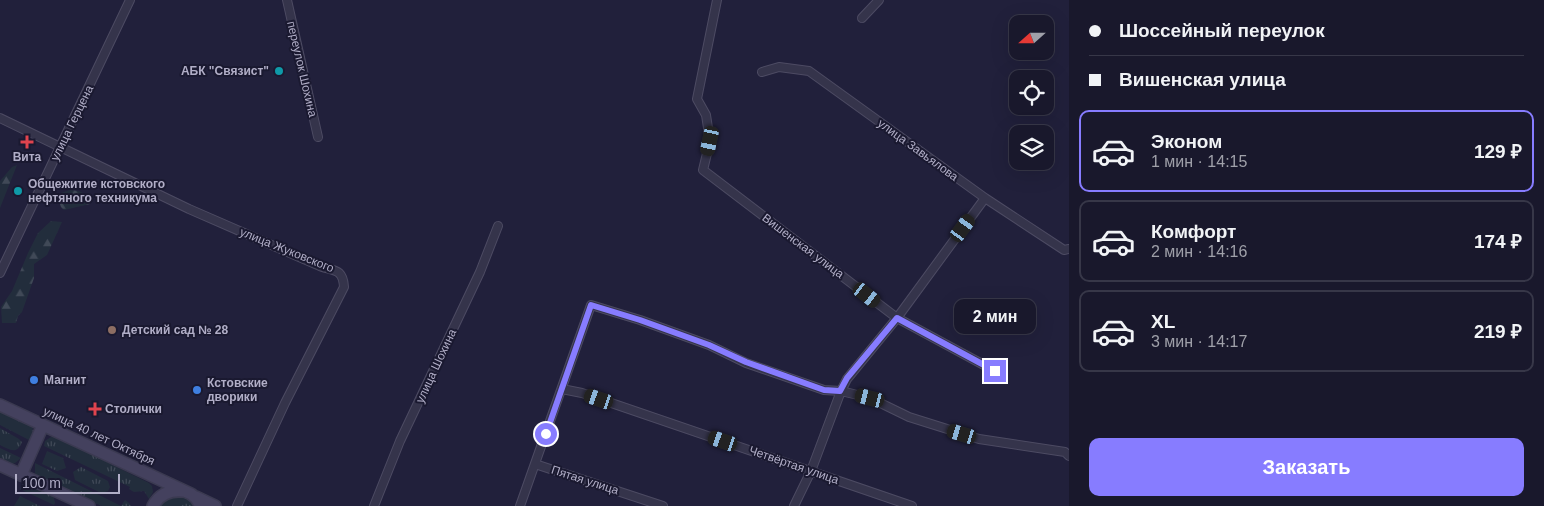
<!DOCTYPE html>
<html lang="ru">
<head>
<meta charset="utf-8">
<style>
  body { margin:0; font-family:Arial,sans-serif; background:#262538; color:#f1f3f6; height:100vh; display:flex; flex-direction:column; font-size:19px; white-space:nowrap }
  * { box-sizing:border-box; margin:0 }
  p { font-size:16px; color:#9fa0a9 }
  .icon { flex:none; width:28px; height:28px; fill:none; stroke:currentColor; stroke-width:2; stroke-linecap:round; stroke-linejoin:round }
  .map { position:relative; flex:1; overflow:hidden }
  .details { display:flex; flex-direction:column; background:#19182c; width:475px }
  .details>* { flex:none }
  .banner { display:grid; align-content:center; height:110px; padding:0 20px; background:#19182c }
  .needle { width:32px; rotate:249deg }
  .tools { position:absolute; left:1009px; top:15px; display:grid; gap:10px }
  .tools a { display:grid; place-items:center; width:45px; height:45px; border-radius:10px; background:#19182c; box-shadow:0 5px 20px #0002,0 0 0 1px #373748; font-size:25px }
  .scale { position:absolute; left:15px; bottom:12px; width:105px; box-sizing:border-box; padding-left:5px; border:2px solid #b1aec7; border-top:0; font-size:14px; line-height:18px; white-space:nowrap; color:#b1aec7; -webkit-text-stroke:4px #1a1930; paint-order:stroke }
  .end { position:absolute; width:22px; height:22px; margin:-11px; border:6px solid #877cff; background:#fff; box-shadow:0 0 0 2px #fff }
  .from { border-radius:50% }
  .bubble { position:absolute; height:35px; border-radius:10px; background:#19182c; box-shadow:0 5px 20px #0002,0 0 0 1px #373748; font-size:16px; font-weight:700; line-height:35px; text-align:center }
  .car { position:absolute; width:15px; height:30px; margin:-15px -8px; border-radius:6px; box-shadow:0 0 4px 1px #0007; background:linear-gradient(#222 24%,#8ab4d8 0 40%,#222 0 76%,#8ab4d8 0 86%,#222 0) }
  .banner b { display:flex; align-items:center; gap:18px; height:48px; font-size:19px }
  .banner b+b { border-top:1px solid #373748 }
  .banner i { width:12px; height:12px; background:#f1f3f6 }
  ul { padding:0; list-style:none }
  li { display:flex; align-items:center; gap:15px; height:82px; margin:0 10px 8px; padding:0 10px; border:2px solid #373748; border-radius:10px }
  li div { flex:1 }
  li b { display:block; font-size:19px }
  li em { font-style:normal; font-weight:700 }
  li.current { border-color:#877cff }
  li>.icon { width:45px; height:45px; stroke-width:1.5 }
  .cta { display:flex; gap:10px; margin-top:auto; padding:10px 20px }
  .cta a { flex:1; height:58px; border-radius:10px; background:#877cff; color:#fff; font-size:20px; font-weight:700; line-height:58px; text-align:center }
  main { display:flex; flex:1; min-height:0 }
  .map>svg:first-child { display:block }
  .grass { fill:url(#grass-tufts) }
  .forest { fill:url(#forest-firs) }
  .lines { fill:none; stroke-linecap:round; stroke-linejoin:round }
  .street-casing { stroke:#4d4b63; stroke-width:10 }
  .secondary-casing { stroke:#3b3a51; stroke-width:14 }
  .street { stroke:#35344b; stroke-width:8 }
  .secondary { stroke:#44415e; stroke-width:11 }
  .route { stroke:#877cff; stroke-width:6 }
  .culture-dot { fill:#0f9aa8; stroke:#1a1930; stroke-width:2 }
  .health-dot { fill:#e0444e; stroke:#1a1930; stroke-width:2 }
  .education-dot { fill:#8d6e63; stroke:#1a1930; stroke-width:2 }
  .shop-dot { fill:#3f7fe0; stroke:#1a1930; stroke-width:2 }
  .labels { text-anchor:middle; stroke-width:4; stroke-linejoin:round; paint-order:stroke }
  .street-label { font-size:12px; fill:#b1aec7; stroke:#1a1930 }
  .poi-label { font-size:12px; font-weight:bold; fill:#b1aec7; stroke:#1a1930; text-anchor:start }
</style>
</head>
<body>
<main>
<div class="map">
<svg width="1069" height="506" viewBox="0 0 1069 506">
  <defs>
    <pattern id="grass-tufts" width="24" height="20" patternUnits="userSpaceOnUse" patternTransform="scale(1.25)"><rect width="24" height="20" fill="#222d3c"/><path d="M3 7l-1-3M5 7V3M7 7l1-3M15 17l-1-3M17 17v-4M19 17l1-3" fill="none" stroke="#404957"/></pattern>
    <pattern id="forest-firs" width="22" height="20" patternUnits="userSpaceOnUse" patternTransform="scale(1.25)"><rect width="22" height="20" fill="#222d3c"/><path d="M5 1l3.5 6h-7zM16 11l3.5 6h-7z" fill="#404957"/></pattern>
  </defs>
  <rect width="100%" height="100%" fill="#21203b"/>
  <path class="grass" d="M0,411L33,427L32,435L29,440L0,425Z
    M0,428L19,439L22,442C17,455 10,450 0,445Z
    M51,437H56L149,483L152,486L153,492L149,499L144,491L134,492L129,489L130,487L44,446L45,441Z
    M0,448L21,458L15,463L12,464L0,458Z
    M47,451L63,458L66,468L57,471L42,464Z
    M35,463L121,506L125,500L129,503L131,506H102L37,477L35,473Z
    M81,467L108,481L110,487L108,491L101,493L75,480L73,472Z
    M25,481L53,493L55,503L54,505L20,489Z
    M176,495C185,497 191,499 196,506H158L164,500Z
    M20,496L40,506H14Z"/>
  <path class="forest" d="M17,165L0,208V181L12,167Z
    M70,190C83,191 84,192 90,204L64,210L61,207L58,198L61,193Z
    M51,221L62,222L47,255L34,264V278L22,312L18,316L16,323H2L1,307L12,291L28,253L38,233Z"/>
  <g class="lines">
    <g class="street-casing">
      <path id="street" d="M287,0L318,137
        M717,0L697,99L706,115L710,141L703,170L897,318L995,371
        M862,18L879,0
        M762,72L779,67L809,71L985,198L1064,250L1069,249
        M0,118L189,209L322,267C336,271 343,270 344,287L285,403L237,506
        M0,273L130,0
        M562,389L582,393L912,506
        M535,464L663,506
        M374,506L400,441L480,272L498,226
        M520,506L591,305L640,320L709,345L746,363L824,390L841,391L870,398L909,417L979,439L1065,452L1069,456
        M794,506L811,471L841,391L847,379L897,318L985,198"/>
    </g>
    <g class="secondary-casing">
      <path id="secondary" d="M0,405L191,494L196,498L201,506
        M0,465L89,506
        M21,475L43,425
        M196,497L215,506
        M153,506C159,495 169,490 182,491"/>
    </g>
    <use href="#street" class="street"/>
    <use href="#secondary" class="secondary"/>
  </g>
  <g class="lines">
    <path class="route" d="M546,434L591,305L640,320L709,345L746,362L824,390L840,391L847,378L897,318L995,371"/>
  </g>
  <g class="culture-dot">
    <circle cx="279" cy="71" r="5"/>
    <circle cx="18" cy="191" r="5"/>
  </g>
  <g class="health-dot">
    <path d="M24.5 134.5h5v5h5v5h-5v5h-5v-5h-5v-5h5z"/>
    <path d="M92.5 401.5h5v5h5v5h-5v5h-5v-5h-5v-5h5z"/>
  </g>
  <circle class="education-dot" cx="112" cy="330" r="5"/>
  <g class="shop-dot">
    <circle cx="34" cy="380" r="5"/>
    <circle cx="197" cy="390" r="5"/>
  </g>
  <g class="labels">
    <g class="street-label">
      <text transform="translate(302 69) rotate(77)" y="4">переулок Шохина</text>
      <text transform="translate(72 123) rotate(-64)" y="4">улица Герцена</text>
      <text transform="translate(918 150) rotate(36)" y="4">улица Завьялова</text>
      <text transform="translate(803 246) rotate(37)" y="4">Вишенская улица</text>
      <text transform="translate(287 250) rotate(22)" y="4">улица Жуковского</text>
      <text transform="translate(436 366) rotate(-65)" y="4">улица Шохина</text>
      <text transform="translate(99 436) rotate(25)" y="4">улица 40 лет Октября</text>
      <text transform="translate(794 465) rotate(19)" y="4">Четвёртая улица</text>
      <text transform="translate(585 480) rotate(18)" y="4">Пятая улица</text>
    </g>
    <g class="poi-label">
      <text x="269" y="75" text-anchor="end">АБК "Связист"</text>
      <text x="27" y="161" text-anchor="middle">Вита</text>
      <text x="28" y="188">Общежитие кстовского<tspan x="28" dy="14">нефтяного техникума</tspan></text>
      <text x="122" y="334">Детский сад № 28</text>
      <text x="44" y="384">Магнит</text>
      <text x="207" y="387">Кстовские<tspan x="207" dy="14">дворики</tspan></text>
      <text x="105" y="413">Столички</text>
    </g>
  </g>
</svg>
<div class="tools">
<a><svg class="needle" viewBox="-14 -14 28 28"><path d="M0-13l5 13h-10z" fill="#e53935"/><path d="M0 13l5-13h-10z" fill="#9fa0a9"/></svg></a>
<a><svg class="icon" aria-label="locate" viewBox="0 0 24 24"><circle cx="12" cy="12" r="6"/><path d="M12 2v4M12 18v4M2 12h4M18 12h4"/></svg></a>
<a><svg class="icon" aria-label="layers" viewBox="0 0 24 24"><path d="M12 4l9 5-9 5-9-5zM3 14l9 5 9-5"/></svg></a>
</div>
<div class="scale">100 m</div>
<i class="end from" style="left:546px;top:434px"></i>
<i class="end" style="left:995px;top:371px"></i>
<div class="bubble" style="left:954px;top:299px;width:82px">2 мин</div>
<i class="car" style="left:710px;top:141px;rotate:192deg"></i>
<i class="car" style="left:963px;top:228px;rotate:36deg"></i>
<i class="car" style="left:867px;top:295px;rotate:128deg"></i>
<i class="car" style="left:870px;top:398px;rotate:284deg"></i>
<i class="car" style="left:599px;top:399px;rotate:289deg"></i>
<i class="car" style="left:962px;top:434px;rotate:287deg"></i>
<i class="car" style="left:723px;top:441px;rotate:289deg"></i>
</div>
<section class="details">
<div class="banner">
<b><i class="from"></i>Шоссейный переулок</b>
<b><i></i>Вишенская улица</b>
</div>
<ul>
<li class="current"><svg class="icon" aria-label="car" viewBox="0 0 24 24"><path d="M5 17H2v-5l4-1 3-4h7l3 4 3 1v5h-3M9 17h6M6 11h13"/><circle cx="7" cy="17" r="2"/><circle cx="17" cy="17" r="2"/></svg><div><b>Эконом</b><p>1 мин · 14:15</p></div><em>129 ₽</em></li>
<li><svg class="icon" aria-label="car" viewBox="0 0 24 24"><path d="M5 17H2v-5l4-1 3-4h7l3 4 3 1v5h-3M9 17h6M6 11h13"/><circle cx="7" cy="17" r="2"/><circle cx="17" cy="17" r="2"/></svg><div><b>Комфорт</b><p>2 мин · 14:16</p></div><em>174 ₽</em></li>
<li><svg class="icon" aria-label="car" viewBox="0 0 24 24"><path d="M5 17H2v-5l4-1 3-4h7l3 4 3 1v5h-3M9 17h6M6 11h13"/><circle cx="7" cy="17" r="2"/><circle cx="17" cy="17" r="2"/></svg><div><b>XL</b><p>3 мин · 14:17</p></div><em>219 ₽</em></li>
</ul>
<div class="cta"><a>Заказать</a></div>
</section>
</main>
</body>
</html>
